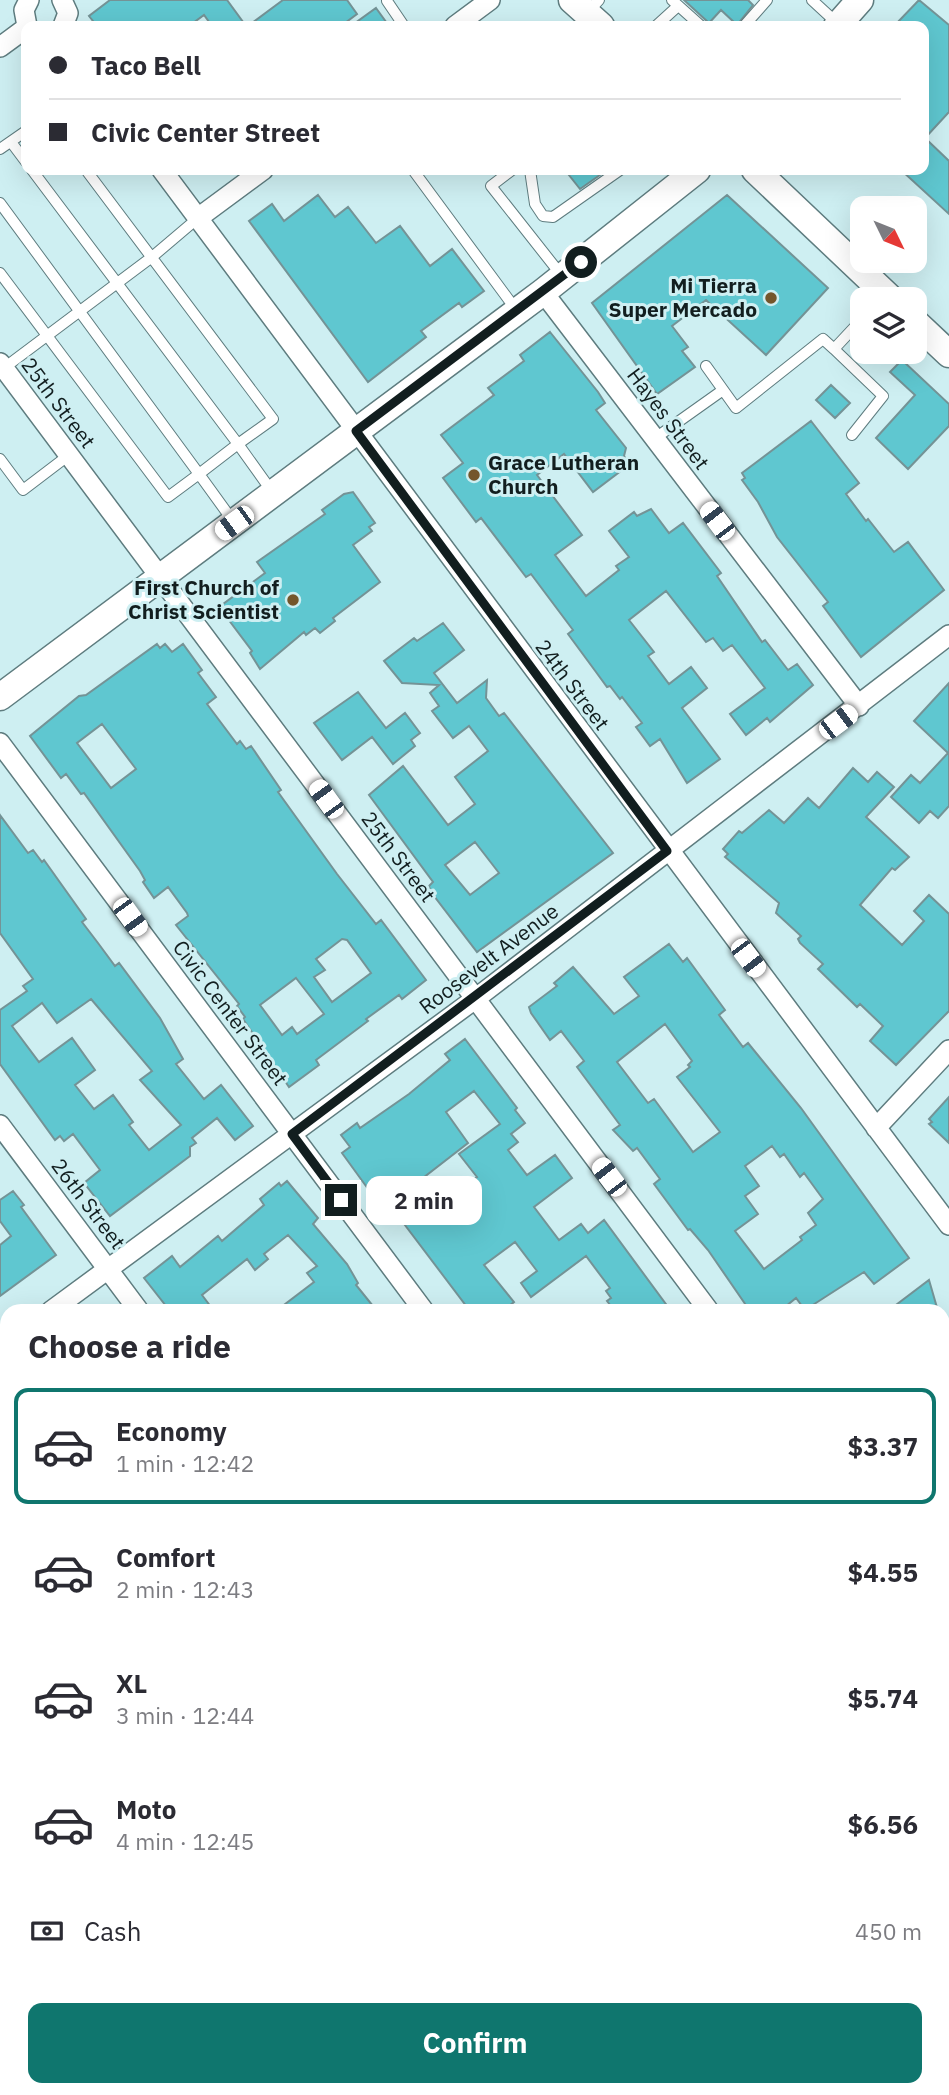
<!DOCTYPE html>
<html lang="en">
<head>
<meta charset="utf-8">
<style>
  body { margin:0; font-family:"IBM Plex Sans",sans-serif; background:#f2f2f3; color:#2b2b33; height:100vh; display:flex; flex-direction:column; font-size:26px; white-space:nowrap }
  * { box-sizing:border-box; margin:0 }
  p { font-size:23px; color:#7c7c81 }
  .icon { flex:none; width:38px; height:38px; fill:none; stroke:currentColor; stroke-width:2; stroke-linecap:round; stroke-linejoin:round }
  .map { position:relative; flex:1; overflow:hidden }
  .panel { position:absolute; left:0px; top:1304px; width:950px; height:793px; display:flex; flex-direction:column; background:#fff; border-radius:21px 21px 0 0; box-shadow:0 7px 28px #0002 }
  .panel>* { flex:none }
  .guide { position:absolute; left:21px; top:21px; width:908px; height:154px; border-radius:14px; box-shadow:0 7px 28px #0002; display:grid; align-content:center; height:154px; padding:0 28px; background:#fff }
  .needle { width:46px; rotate:133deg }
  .buttons { position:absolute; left:850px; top:196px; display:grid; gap:14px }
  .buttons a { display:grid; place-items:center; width:77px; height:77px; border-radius:14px; background:#fff; box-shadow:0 7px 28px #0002; font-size:35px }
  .end { position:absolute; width:32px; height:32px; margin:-16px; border:9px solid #121e1f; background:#fff; box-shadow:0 0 0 4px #fff }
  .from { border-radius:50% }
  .bubble { position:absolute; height:49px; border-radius:14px; background:#fff; box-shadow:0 7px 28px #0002; font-size:23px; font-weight:700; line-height:49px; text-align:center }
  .car { position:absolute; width:21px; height:42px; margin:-21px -10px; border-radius:9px; box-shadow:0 0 5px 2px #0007; background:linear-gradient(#fff 24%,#345 0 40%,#fff 0 76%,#345 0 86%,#fff 0) }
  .guide b { display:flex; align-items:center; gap:24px; height:66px; font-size:26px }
  .guide b+b { border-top:2px solid #e1e1e2 }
  .guide i { width:18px; height:18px; background:#2b2b33 }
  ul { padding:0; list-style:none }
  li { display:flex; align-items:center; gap:21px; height:116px; margin:0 14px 10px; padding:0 14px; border:4px solid transparent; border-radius:14px }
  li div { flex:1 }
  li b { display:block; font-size:26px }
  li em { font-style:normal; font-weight:700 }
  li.on { border-color:#0f766e }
  li>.icon { width:63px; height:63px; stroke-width:1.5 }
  h2 { padding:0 28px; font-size:32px; line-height:84px }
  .pay { display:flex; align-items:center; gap:18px; height:77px; padding:0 28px; font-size:26px }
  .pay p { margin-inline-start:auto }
  .action { display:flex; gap:14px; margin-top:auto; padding:14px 28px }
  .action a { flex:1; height:80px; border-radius:14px; background:#0f766e; color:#fff; font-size:28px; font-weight:700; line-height:80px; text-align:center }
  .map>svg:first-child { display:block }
  .building { fill:#5fc7d0; stroke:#749396; stroke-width:2; fill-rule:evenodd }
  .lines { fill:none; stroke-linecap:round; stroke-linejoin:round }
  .service-casing { stroke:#5e7c7f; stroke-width:12 }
  .minor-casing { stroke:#5e7c7f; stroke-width:22 }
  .secondary-casing { stroke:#5e7c7f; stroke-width:29 }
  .service { stroke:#fff; stroke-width:10 }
  .minor { stroke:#fff; stroke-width:19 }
  .secondary { stroke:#fff; stroke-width:26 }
  .route { stroke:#121e1f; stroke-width:9 }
  .poi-dot { fill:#74562b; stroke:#ceeff2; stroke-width:2.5 }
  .labels { text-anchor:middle; stroke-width:6; stroke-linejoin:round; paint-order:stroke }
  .poi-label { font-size:21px; font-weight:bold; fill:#121e1f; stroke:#ceeff2; text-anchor:end }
  .street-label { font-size:21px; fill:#121e1f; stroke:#ceeff2 }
</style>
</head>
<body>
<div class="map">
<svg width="949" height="2095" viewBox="0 0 949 2095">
  <rect width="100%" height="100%" fill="#ceeff2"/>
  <path class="building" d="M110,0H227L246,26H212L204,15L189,26H97L89,16Z
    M283,0H347L357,14L341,26H248Z
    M684,0H748L753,5L737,25L721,10L709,23Z
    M919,0L949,25V112L925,138L949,161V214L901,170H924V26H894Z
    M376,8L389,26H351Z
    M565,170H607L580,189Z
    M318,195L335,217L348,207L376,243L400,226L430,266L452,249L484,291L462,307L459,303L421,331L426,337L368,382L249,221L272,204L284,221Z
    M727,195L828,288L766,355L706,300L672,326L688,347L682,351L695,367L657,394L592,303Z
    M550,332L598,392L605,403L596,410L626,448L624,456L630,464L593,492L564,454L537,475L582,535L555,555L586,596L619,570L616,566L629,557L609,531L634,512L637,516L651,509L669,533L683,523L721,573L717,576L762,642L765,640L788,670L797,664L813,685L770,722L767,718L746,735L730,714L765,688L732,645L723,651L713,638L706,642L666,591L629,620L654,652L648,656L669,684L691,667L707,688L682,708L720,759L687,783L660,739L650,746L636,727L642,723L622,697L620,699L610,686L607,687L596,672L568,634L573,630L531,574L526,577L481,518L476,522L443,478L463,463L441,435L494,395L488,388L524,361L520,355Z
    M902,360L949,404V426L908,469L876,438L915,395L890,372Z
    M831,385L850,403L835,418L816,400Z
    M811,421L859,483L846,494L866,521L868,519L894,552L908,542L944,590L861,657L823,606L828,602L777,537L758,502L742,480L745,478L742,473Z
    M353,492L375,523L369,527L372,531L353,545L380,582L333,618L335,621L320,633L315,628L306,635L304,632L260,669L250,653L252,651L219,607L265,573L257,562L325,514L322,510L344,494Z
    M443,623L464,650L434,673L457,703L487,680L486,698L499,716L504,713L613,853L477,952L431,892L429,886L433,882L369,795L403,766L448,825L475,804L455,777L488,751L469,726L453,738L432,711L439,706L430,693L439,685L402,683L384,661L414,638L417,641ZM475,842L499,873L470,895L445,865Z
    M157,644L160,648L165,644L172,652L183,644L202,670L198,673L216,697L207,704L237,744L240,741L246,749L251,746L281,790L278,792L337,874L376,924L381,920L426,980L402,999L399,995L366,1019L368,1021L316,1060L319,1065L289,1087L243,1019L245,1017L237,1006L239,1004L176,925L188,916L187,913L168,887L154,898L143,882L145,880L140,871L84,793L81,794L66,774L61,778L30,736L79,696L86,695ZM102,724L136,769L111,788L77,743ZM342,939L347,940L371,973L332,1002L314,977L325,970L316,959ZM296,978L324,1014L297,1034L292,1027L282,1035L260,1005Z
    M949,683V806L938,818L930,811L919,823L891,797L911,775L920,783L948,753L914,721Z
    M358,692L386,728L405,713L420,733L411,740L415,746L393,764L372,737L342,760L314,723Z
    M853,768L868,782L877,772L894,787L866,817L909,857L895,870L892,868L860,905L902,945L924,921L914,911L929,895L949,914V1011L896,1065L870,1041L883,1026L860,1004L857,1007L818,969L823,964L800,943L798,939L801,936L776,913L779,903L725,857L728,854L723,849L739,831L742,833L769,810L784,823L808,798L819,808Z
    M0,815L28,853L33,850L42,862L44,860L86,919L82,922L98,943L115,966L119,963L160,1018L183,1059L176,1064L204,1099L221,1085L253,1126L235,1140L217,1118L192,1138L196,1143L190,1147V1156L110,1216L84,1183L100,1170L73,1134L64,1141L60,1136L55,1140L0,1064V1010L27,991L23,986L33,979L0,933ZM91,999L152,1071L140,1080L181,1125L149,1150L129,1125L133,1122L113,1095L94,1109L75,1085L95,1070L72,1038L39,1062L12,1026L42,1003L57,1023Z
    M669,944L683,962L687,958L725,1010L719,1015L743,1047L748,1043L801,1108L909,1258L874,1284L864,1272L805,1310L796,1298L780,1311H750L708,1250L690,1229L688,1230L654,1184L660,1179L637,1148L633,1151L613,1130L620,1125L577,1067L584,1061L561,1031L550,1040L531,1013L529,1007L557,986L554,983L573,967L614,1014L639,996L624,977ZM665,1024L692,1061L688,1065L690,1067L677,1077L720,1132L693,1152L654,1099L648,1103L617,1062ZM772,1146L780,1157L784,1154L800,1177L804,1173L823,1199L808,1213L816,1225L800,1237L802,1240L764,1269L735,1231L758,1214L745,1196L759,1186L745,1166Z
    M465,1039L517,1108L515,1110L525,1123L511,1134L518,1142L508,1150L527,1175L555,1155L572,1178L534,1207L559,1240L581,1224L588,1233L604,1220L671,1311H615L607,1301L611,1298L606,1291L610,1288L586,1256L531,1297L521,1283L537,1271L515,1242L484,1265L514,1302L503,1311H470L389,1204L383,1208L371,1193L342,1153L350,1147L341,1135L357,1123L360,1128L409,1094L450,1060L445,1054ZM474,1091L500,1124L459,1154L477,1177L435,1211L414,1185L468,1143L446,1112Z
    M949,1097V1143L929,1124L932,1122L929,1119Z
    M287,1181L318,1218L313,1224L347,1264L358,1283L356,1285L377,1311H276L314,1282L307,1273L317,1266L288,1235L264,1254L268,1259L255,1270L247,1259L202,1295L214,1311H170L144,1278L172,1256L180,1267L218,1236L222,1241L264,1205L260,1199L279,1183L281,1186Z
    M13,1191L24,1205L21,1207L56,1255L0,1296V1245L11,1236L0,1221V1200Z
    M929,1280L938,1311H888Z"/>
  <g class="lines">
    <g class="service-casing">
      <path id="service" d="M672,0L701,26
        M812,0L838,24
        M387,1L404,26
        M587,13L599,0
        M656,26L678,6
        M744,26L767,0
        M11,142L26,162
        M0,149L26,131
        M32,170L238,444L273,419L86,170
        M413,170L517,311
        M512,170L491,186L562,276
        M530,170L535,204L543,216L553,217L620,170
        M0,203L199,474L168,497L0,273
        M706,366L736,408L823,339L834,349
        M4,368L152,257L198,218
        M852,435L883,396L834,349L863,318
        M654,439L723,390
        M0,459L23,490L69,455
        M233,521L199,474L238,444L273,493"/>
    </g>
    <g class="minor-casing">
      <path id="minor" d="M62,0L68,13L63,26
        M27,26L24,10L29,0
        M455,26L490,0
        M0,47L26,28
        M162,170L949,1225
        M198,218L263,170
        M543,292L859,706
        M0,363L709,1311
        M0,743L424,1311
        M0,1125L139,1311
        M876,1128L949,1050
        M51,1311L475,999L949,635
        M0,1349L7,1344
        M943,1382L949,1376
        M0,1508L7,1517
        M943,1761L949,1754
        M0,1891L7,1900
        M149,2090L153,2095
        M902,2090L908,2095
        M284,2095L289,2090
        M636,2095L641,2090"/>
    </g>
    <g class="secondary-casing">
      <path id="secondary" d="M572,0L601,26
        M837,26L860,0
        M755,170L891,299
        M915,322L949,354
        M0,697L543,292L697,170"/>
    </g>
    <use href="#service" class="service"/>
    <use href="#minor" class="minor"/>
    <use href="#secondary" class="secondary"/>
  </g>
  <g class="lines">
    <path class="route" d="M341,1200L292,1134L667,851L356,431L581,262"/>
  </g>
  <g class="poi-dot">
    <circle cx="771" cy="298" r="7"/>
    <circle cx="474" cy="475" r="7"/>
    <circle cx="293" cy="600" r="7"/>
  </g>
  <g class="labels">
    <g class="poi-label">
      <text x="757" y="293">Mi Tierra<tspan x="757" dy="24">Super Mercado</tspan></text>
      <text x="488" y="470" text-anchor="start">Grace Lutheran<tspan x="488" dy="24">Church</tspan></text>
      <text x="279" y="595">First Church of<tspan x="279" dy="24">Christ Scientist</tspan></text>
    </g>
    <g class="street-label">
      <text transform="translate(58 403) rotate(53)" y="7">25th Street</text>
      <text transform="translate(668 419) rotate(53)" y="7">Hayes Street</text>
      <text transform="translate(572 685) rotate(53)" y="7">24th Street</text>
      <text transform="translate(398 857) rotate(53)" y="7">25th Street</text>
      <text transform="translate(489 959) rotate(-37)" y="7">Roosevelt Avenue</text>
      <text transform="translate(230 1013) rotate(53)" y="7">Civic Center Street</text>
      <text transform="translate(88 1204) rotate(53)" y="7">26th Street</text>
    </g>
  </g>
</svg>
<div class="buttons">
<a><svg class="needle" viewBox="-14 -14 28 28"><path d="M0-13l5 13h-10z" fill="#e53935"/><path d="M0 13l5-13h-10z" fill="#7c7c81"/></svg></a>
<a><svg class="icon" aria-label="layers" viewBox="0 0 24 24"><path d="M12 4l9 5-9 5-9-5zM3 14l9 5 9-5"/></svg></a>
</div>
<i class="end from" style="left:581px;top:262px"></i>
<i class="end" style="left:341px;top:1200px"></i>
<div class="bubble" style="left:366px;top:1176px;width:116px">2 min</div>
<i class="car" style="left:717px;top:521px;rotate:323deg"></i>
<i class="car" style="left:234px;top:523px;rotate:234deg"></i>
<i class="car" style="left:838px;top:722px;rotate:53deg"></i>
<i class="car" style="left:326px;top:799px;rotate:324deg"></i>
<i class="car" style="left:130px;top:917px;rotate:144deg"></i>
<i class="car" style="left:748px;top:958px;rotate:143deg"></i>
<i class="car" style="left:609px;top:1177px;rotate:323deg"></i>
<div class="guide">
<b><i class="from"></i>Taco Bell</b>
<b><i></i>Civic Center Street</b>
</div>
<section class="panel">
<h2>Choose a ride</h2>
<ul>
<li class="on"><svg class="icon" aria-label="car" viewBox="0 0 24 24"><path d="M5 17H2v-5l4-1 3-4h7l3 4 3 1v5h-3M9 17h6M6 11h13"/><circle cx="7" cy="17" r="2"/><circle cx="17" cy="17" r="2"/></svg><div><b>Economy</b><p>1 min · 12:42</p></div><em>$3.37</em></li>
<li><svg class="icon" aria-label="car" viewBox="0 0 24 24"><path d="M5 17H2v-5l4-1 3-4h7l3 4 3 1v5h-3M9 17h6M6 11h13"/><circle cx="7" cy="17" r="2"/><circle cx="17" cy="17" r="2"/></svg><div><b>Comfort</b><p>2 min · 12:43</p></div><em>$4.55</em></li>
<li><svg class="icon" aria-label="car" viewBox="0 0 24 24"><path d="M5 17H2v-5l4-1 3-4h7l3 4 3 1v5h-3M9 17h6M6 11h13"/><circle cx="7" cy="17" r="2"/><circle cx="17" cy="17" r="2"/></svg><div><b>XL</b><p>3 min · 12:44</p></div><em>$5.74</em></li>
<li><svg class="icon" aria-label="car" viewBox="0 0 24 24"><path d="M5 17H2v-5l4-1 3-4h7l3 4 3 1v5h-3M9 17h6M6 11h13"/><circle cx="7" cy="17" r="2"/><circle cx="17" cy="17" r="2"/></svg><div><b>Moto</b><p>4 min · 12:45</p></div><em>$6.56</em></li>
</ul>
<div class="pay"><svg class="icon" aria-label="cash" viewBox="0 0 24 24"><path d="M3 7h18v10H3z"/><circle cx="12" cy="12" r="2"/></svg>Cash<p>450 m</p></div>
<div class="action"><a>Confirm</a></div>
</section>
</div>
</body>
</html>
